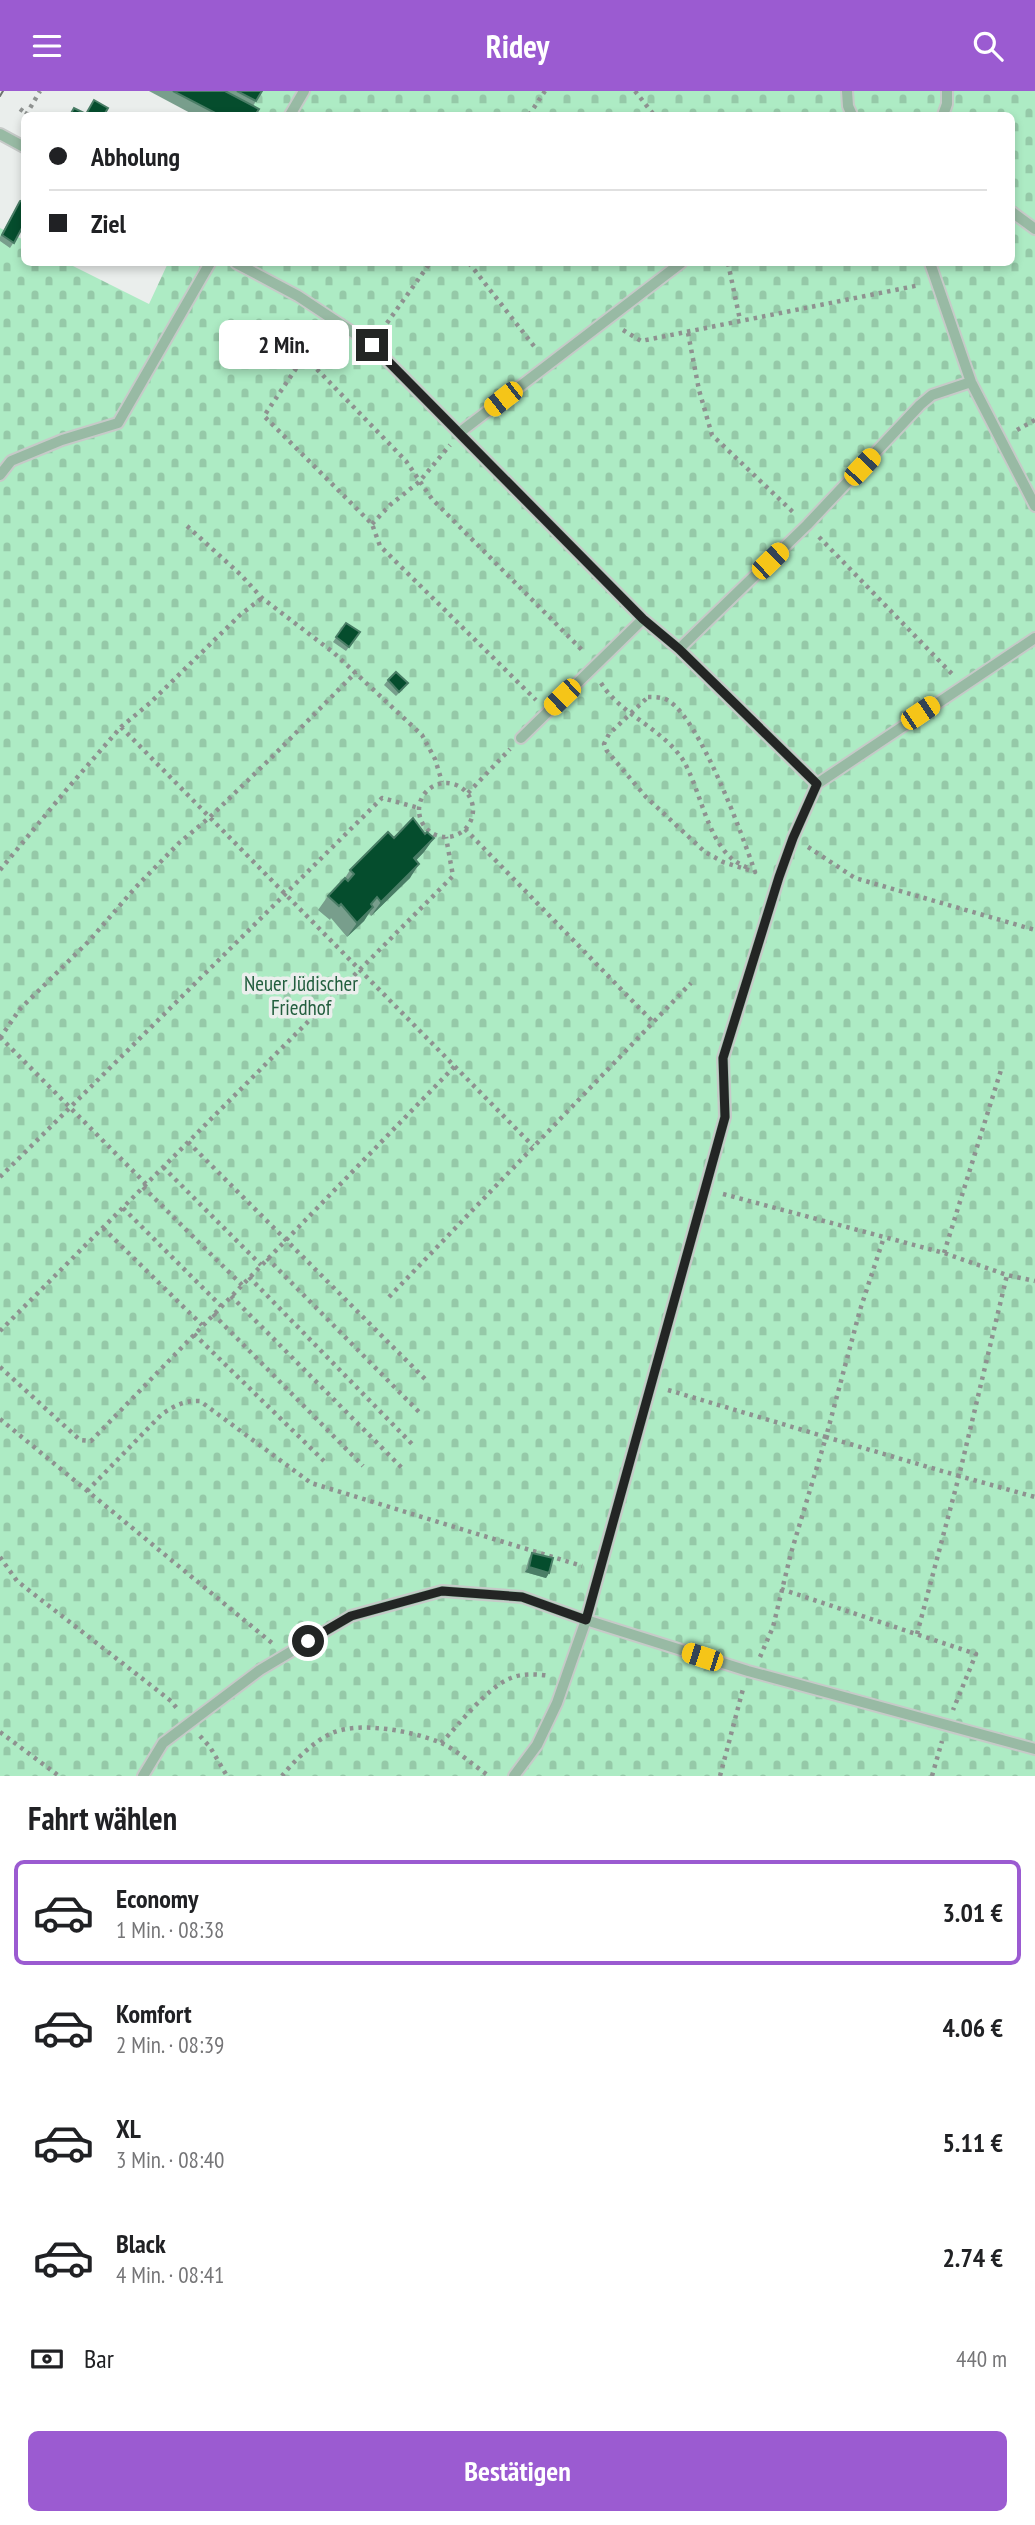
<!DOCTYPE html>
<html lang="de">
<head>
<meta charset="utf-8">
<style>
  body { margin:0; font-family:"PT Sans Narrow",sans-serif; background:#f2f2f2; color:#202124; height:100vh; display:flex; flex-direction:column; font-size:26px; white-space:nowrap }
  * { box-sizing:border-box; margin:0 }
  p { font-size:23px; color:#757577 }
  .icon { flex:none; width:38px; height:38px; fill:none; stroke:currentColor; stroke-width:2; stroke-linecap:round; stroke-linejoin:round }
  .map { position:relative; height:1685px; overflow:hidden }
  .sheet { display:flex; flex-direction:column; background:#fff; flex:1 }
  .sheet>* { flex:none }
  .hud { position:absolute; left:21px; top:21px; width:994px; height:154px; border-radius:10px; box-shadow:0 4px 10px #0003; display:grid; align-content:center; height:154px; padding:0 28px; background:#fff }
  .end { position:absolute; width:32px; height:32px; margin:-16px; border:9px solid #232524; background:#fff; box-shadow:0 0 0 4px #fff }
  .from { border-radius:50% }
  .bubble { position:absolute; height:49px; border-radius:10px; background:#fff; box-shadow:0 4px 10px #0003; font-size:23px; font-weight:600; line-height:49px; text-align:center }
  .car { position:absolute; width:21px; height:42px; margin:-21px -10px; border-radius:9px; box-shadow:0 0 5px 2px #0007; background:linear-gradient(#f5c518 24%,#345 0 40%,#f5c518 0 76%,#345 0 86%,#f5c518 0) }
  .hud b { display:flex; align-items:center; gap:24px; height:66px; font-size:26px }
  .hud b+b { border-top:2px solid #e0e0e0 }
  .hud i { width:18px; height:18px; background:#202124 }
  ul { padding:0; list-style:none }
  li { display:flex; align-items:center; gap:21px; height:105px; margin:0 14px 10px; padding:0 14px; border:4px solid transparent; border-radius:10px }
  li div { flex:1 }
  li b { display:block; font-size:26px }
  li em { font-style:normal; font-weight:600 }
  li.on { border-color:#9b5bd1 }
  li>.icon { width:63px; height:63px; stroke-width:1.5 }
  h2 { padding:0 28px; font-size:32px; line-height:84px }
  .pay { display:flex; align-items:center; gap:18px; height:77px; padding:0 28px; font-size:26px }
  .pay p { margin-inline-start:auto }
  .primary-button { display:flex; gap:14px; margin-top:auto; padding:14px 28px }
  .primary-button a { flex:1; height:80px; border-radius:10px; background:#9b5bd1; color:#fff; font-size:28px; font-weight:600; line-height:80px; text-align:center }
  header { display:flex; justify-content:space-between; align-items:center; height:91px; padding:0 28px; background:#9b5bd1; color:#fff; font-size:32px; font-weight:600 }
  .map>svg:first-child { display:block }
  .cemetery { fill:url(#cemetery-stones) }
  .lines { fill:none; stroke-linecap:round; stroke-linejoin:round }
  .service-casing { stroke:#c6cac8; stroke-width:14 }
  .path { stroke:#8e9290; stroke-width:4.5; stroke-dasharray:3.5 5; stroke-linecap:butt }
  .service { stroke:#98baa4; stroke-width:10 }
  .tram { stroke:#6f7271; stroke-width:2 }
  .wall { fill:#789e8c }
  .shaded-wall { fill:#4a7d66 }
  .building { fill:#054d2d; stroke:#4a7d66; stroke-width:2 }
  .route { stroke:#232524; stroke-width:9 }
  .labels { text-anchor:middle; stroke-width:7; stroke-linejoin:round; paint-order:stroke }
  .park-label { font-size:21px; fill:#225e3e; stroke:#eaeeec }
</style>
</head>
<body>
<header><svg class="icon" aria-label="menu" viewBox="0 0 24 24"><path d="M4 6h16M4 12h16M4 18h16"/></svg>Ridey<svg class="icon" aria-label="search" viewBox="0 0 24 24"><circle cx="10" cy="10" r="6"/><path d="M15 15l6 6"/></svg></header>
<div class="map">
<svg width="1035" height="1685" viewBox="0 0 1035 1685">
  <defs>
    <pattern id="cemetery-stones" width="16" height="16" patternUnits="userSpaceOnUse" patternTransform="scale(1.75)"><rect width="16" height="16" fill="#adebc4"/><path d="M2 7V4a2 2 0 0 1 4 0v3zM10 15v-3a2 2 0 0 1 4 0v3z" fill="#95c9a8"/></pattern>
  </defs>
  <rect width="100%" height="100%" fill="#eaeeec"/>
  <path class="cemetery" d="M166,0H1035V1685H0V137L24,149V172H67L149,213L168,172H1012V24H216Z"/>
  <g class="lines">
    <g class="service-casing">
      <path id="service" d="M847,0L848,15L852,24
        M290,24L304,0
        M943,24L947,13V0
        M0,43L24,56
        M1012,121L1035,138
        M236,172L298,205L372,254L643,528L679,558L817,693
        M930,172L971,291L1035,415
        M459,342L681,172
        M0,384L11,370L62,349L118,332L210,172
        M679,558L807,434L920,314L932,304L971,291
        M521,647L643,528
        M143,1685L163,1652L260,1579L351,1525L442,1500L522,1506L586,1529L748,1580L1035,1658
        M514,1685L537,1654L557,1612L586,1529L725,1026L723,967L779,786L793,747L817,693L1035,547"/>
    </g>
    <path class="path" d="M635,0L654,24
      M20,18L27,23
      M26,24L40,0
      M529,24L545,0
      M469,172L537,259
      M728,172L740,229
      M382,239L430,172
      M623,239L641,250L920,194
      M320,242L264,325L372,433L380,455L536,609
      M688,242L699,299L712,344L795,423
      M305,266L406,370L432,408L583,560
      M1017,339L1035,329
      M372,433L390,414L419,391L450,354
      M187,435L241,484L262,507L334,562L422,644L435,668L442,691
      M819,446L952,583
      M601,592C621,624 662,637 683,669C700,698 706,743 730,766C735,771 742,774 748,777
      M648,606C655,606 663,606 669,610C701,631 742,743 755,781L723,771L705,761L646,706L607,660L604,653L609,643Z
      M121,636L533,1055
      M419 719a27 27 0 1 1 54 0a27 27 0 1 1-54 0Z
      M468,702L510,658
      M465,738L653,931
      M808,756L855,787L1035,839
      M0,779L67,698L121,636L150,612L240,524L262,507
      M0,946L146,1093
      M0,947L20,918L89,850L135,797L179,752L210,726L274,664L356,581
      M188,1051L426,1289
      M163,1076L261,1174
      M0,1086L382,707L419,717
      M143,1096L242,1194
      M723,1103L944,1162L1007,1184L1035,1190
      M123,1117L221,1215
      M103,1137L202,1234
      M944,1162L1001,979
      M267,1167L422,1324
      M249,1186L413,1354
      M231,1205L402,1377
      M389,1206L691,892
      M213,1223L363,1375
      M0,1240L453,785L446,746
      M194,1243L324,1370
      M0,1276L80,1349L91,1350L455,975
      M668,1299L826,1346L860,1219L884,1146
      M0,1328L272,1552
      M87,1400L162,1323C174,1315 185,1309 200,1310L311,1392L582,1475
      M0,1466L17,1490L171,1610L179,1620
      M781,1498L976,1563L953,1619
      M917,1543L959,1385L1035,1406
      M760,1566L773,1536L791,1462L826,1346L959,1385L1007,1184
      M0,1641L59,1685
      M200,1645L210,1656L227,1685
      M441,1652C460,1633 486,1597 511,1587C523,1582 537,1583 550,1585
      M282,1685C294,1670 314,1650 332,1642C361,1630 411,1640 439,1651C456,1658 473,1674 489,1685
      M720,1685L743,1598
      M932,1685L942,1650"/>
    <use href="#service" class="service"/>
    <path class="tram" d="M0,5L3,0"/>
  </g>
  <path class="wall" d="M149,0H262L253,15L255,24H194Z
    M24,109V142L21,140L10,157L0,150V146L17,115L20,110Z
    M346,532L360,541L346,560L333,551Z
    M388,589L404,597L396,605L384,594Z
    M425,743L434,747L424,761L416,769L410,787L371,825L369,822L364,830L347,846L331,827L330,829L318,819L328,805L343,790L350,779L394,747Z
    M532,1462L549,1482L546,1487L525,1481L529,1467Z"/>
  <path class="shaded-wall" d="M434,747L424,761L405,781L414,767Z
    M419,773L410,787L371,825L381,811Z
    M373,816L364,830L347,846L357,832Z
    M529,1476L549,1482L546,1487L525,1481Z"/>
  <path class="building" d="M173,0H225L259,18L255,24H219Z
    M237,0H262L256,10Z
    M94,9L108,17L104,24H70L74,17L86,23Z
    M24,109V135H23L14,152L2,144L20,110Z
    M346,532L360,541L349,556L336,546Z
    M396,581L408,592L399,601L388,589Z
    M413,727L425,743L427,741L434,747L414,767L419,773L381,811L377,806L371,813L373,816L357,832L341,813L339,815L328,805L345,787L348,790L354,783L350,779L388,741L394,747Z
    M532,1462L553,1467L549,1482L529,1476Z"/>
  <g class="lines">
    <path class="route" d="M308,1550L351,1525L442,1500L522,1506L586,1529L725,1026L723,967L779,786L793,747L817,693L679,558L643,528L372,254"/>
  </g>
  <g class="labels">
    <g class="park-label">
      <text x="301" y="900">Neuer Jüdischer<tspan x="301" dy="24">Friedhof</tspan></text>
    </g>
  </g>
</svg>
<i class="end from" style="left:308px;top:1550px"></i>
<i class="end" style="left:372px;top:254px"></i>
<div class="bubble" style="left:219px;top:229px;width:130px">2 Min.</div>
<i class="car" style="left:503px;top:308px;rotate:232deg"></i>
<i class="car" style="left:862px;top:376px;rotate:43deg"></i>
<i class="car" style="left:770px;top:470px;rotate:46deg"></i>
<i class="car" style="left:562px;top:606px;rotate:226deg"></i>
<i class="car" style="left:920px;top:622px;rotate:56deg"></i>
<i class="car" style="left:702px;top:1566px;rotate:288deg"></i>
<div class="hud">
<b><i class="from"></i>Abholung</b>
<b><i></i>Ziel</b>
</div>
</div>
<section class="sheet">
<h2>Fahrt wählen</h2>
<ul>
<li class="on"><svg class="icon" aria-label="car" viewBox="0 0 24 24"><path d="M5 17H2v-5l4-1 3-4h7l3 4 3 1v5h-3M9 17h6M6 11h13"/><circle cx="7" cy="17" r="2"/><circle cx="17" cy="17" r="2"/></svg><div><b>Economy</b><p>1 Min. · 08:38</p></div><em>3.01 €</em></li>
<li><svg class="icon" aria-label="car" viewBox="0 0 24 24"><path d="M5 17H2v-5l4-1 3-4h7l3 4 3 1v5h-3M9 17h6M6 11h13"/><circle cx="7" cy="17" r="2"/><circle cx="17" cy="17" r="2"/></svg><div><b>Komfort</b><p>2 Min. · 08:39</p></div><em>4.06 €</em></li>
<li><svg class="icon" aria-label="car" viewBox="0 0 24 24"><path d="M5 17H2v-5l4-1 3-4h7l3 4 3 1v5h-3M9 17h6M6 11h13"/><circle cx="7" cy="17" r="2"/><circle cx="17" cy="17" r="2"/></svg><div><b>XL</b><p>3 Min. · 08:40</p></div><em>5.11 €</em></li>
<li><svg class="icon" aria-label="car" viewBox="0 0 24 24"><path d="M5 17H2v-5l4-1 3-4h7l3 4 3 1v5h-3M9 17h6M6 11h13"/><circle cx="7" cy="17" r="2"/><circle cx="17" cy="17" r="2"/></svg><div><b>Black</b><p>4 Min. · 08:41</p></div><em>2.74 €</em></li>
</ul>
<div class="pay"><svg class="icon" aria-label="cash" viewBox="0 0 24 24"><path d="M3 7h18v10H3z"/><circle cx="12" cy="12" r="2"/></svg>Bar<p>440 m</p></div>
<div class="primary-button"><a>Bestätigen</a></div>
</section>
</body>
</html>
